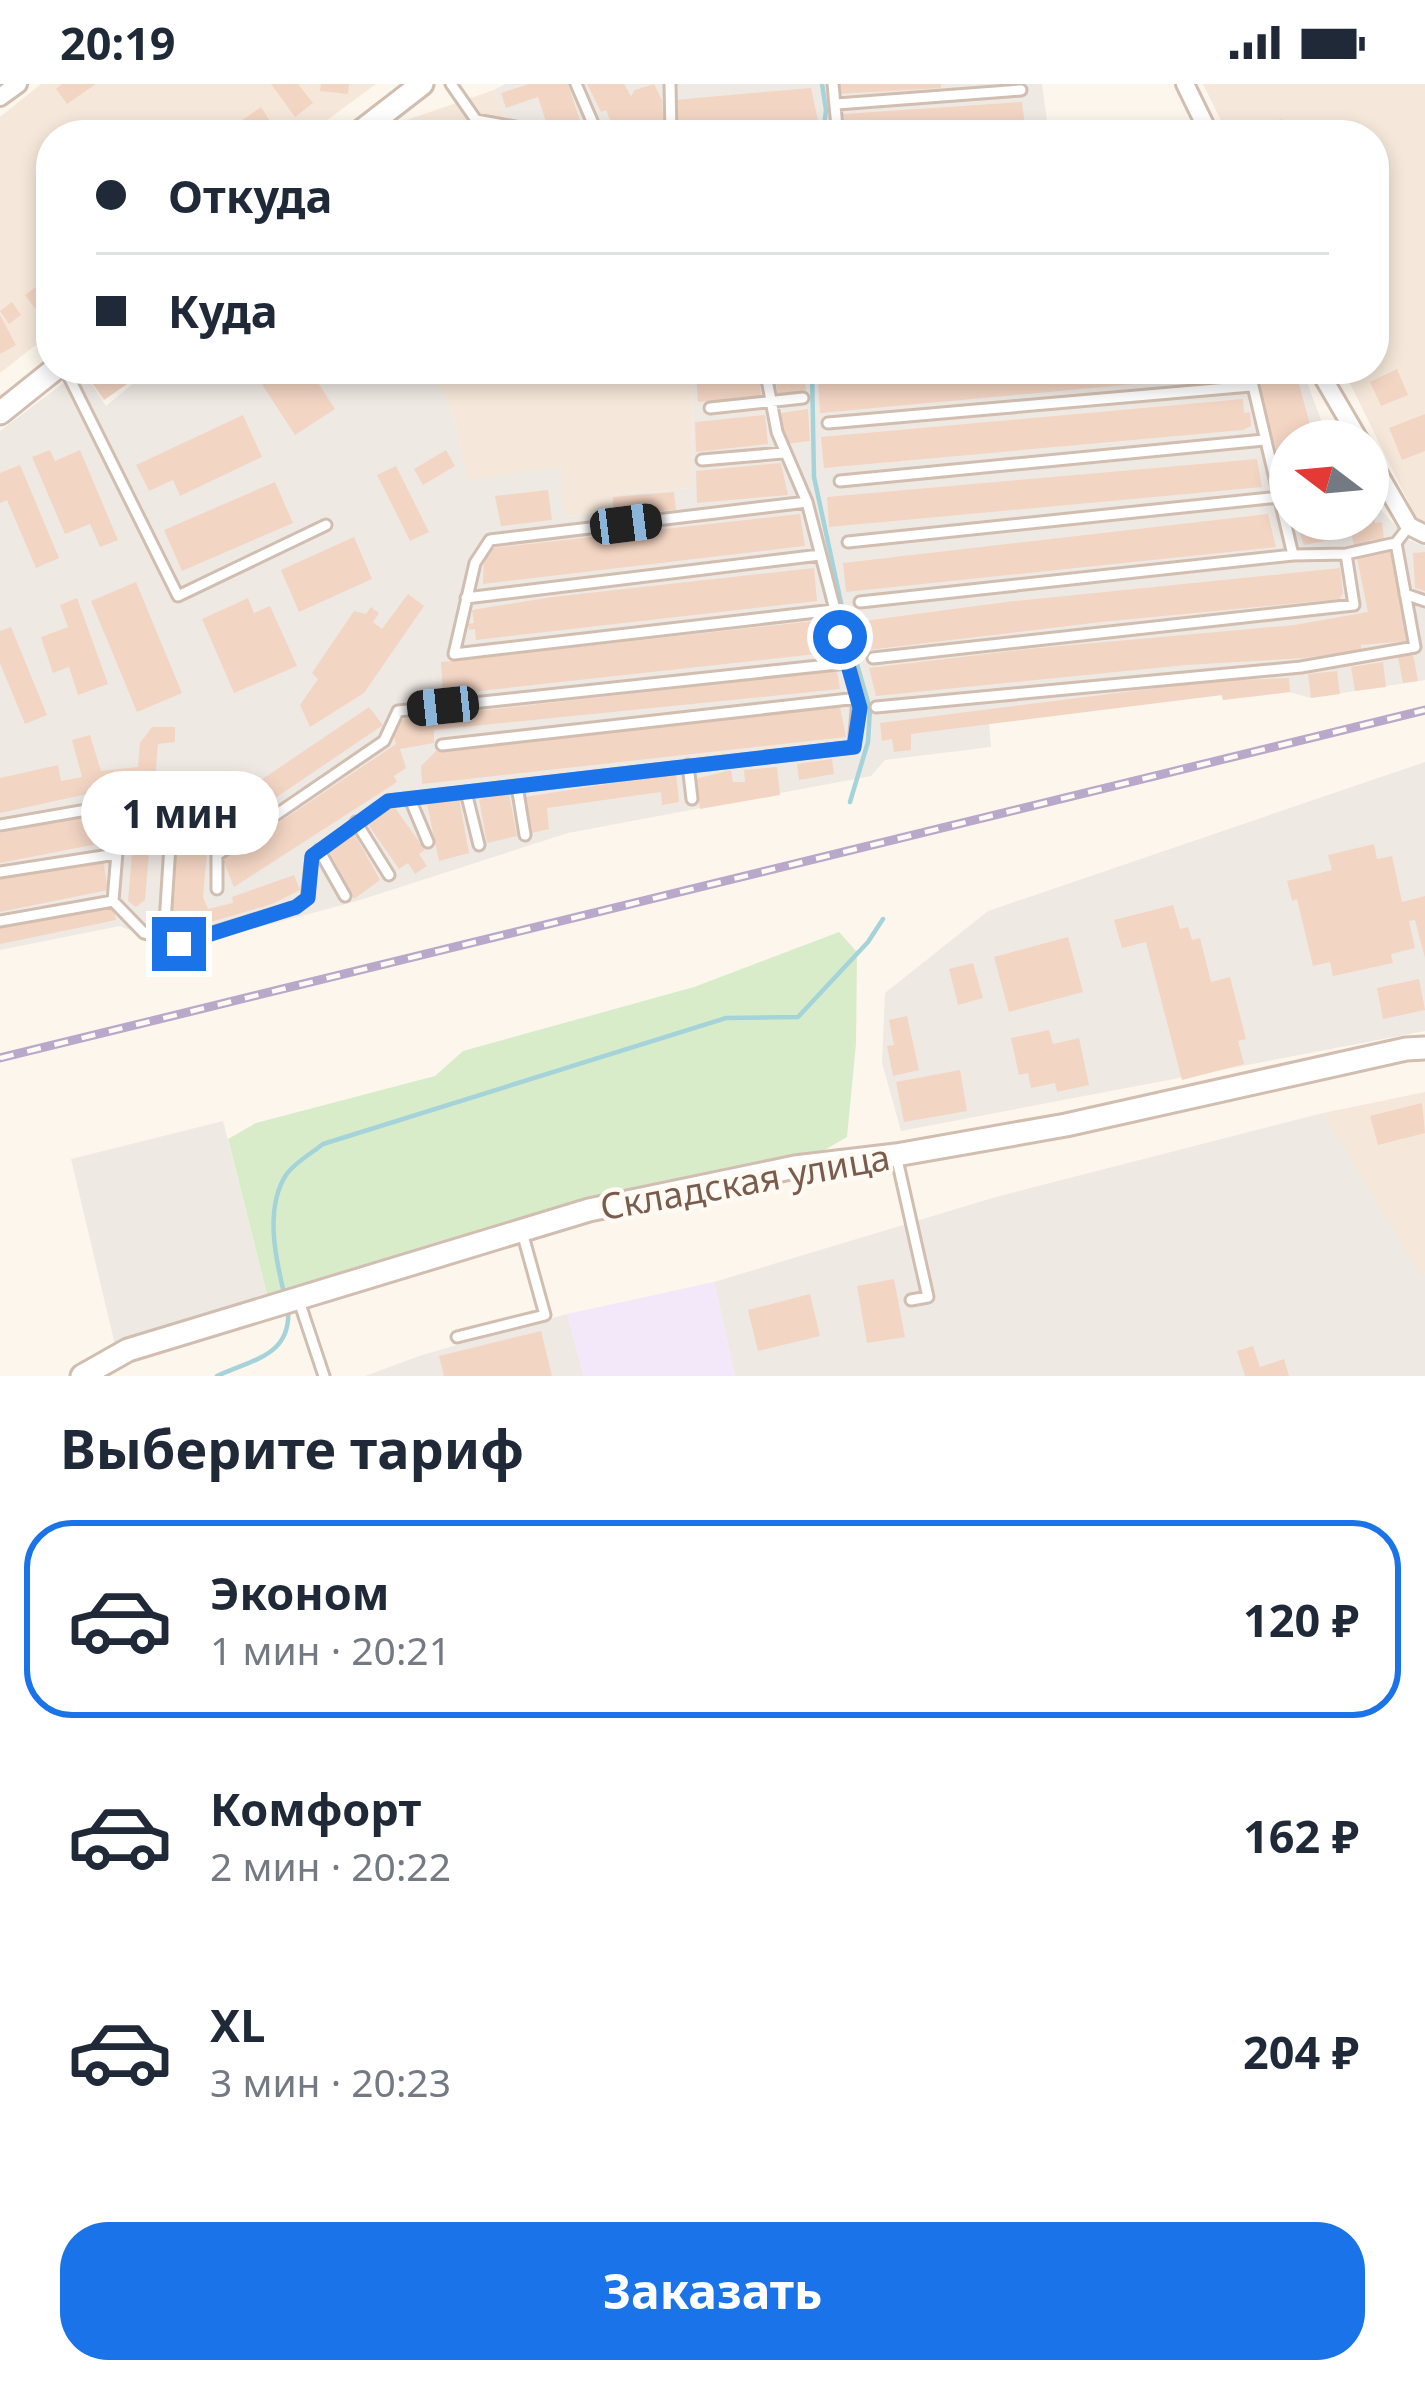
<!DOCTYPE html>
<html lang="ru">
<head>
<meta charset="utf-8">
<style>
  body { margin:0; font-family:"Noto Sans",sans-serif; background:#f6f6f7; color:#1f2937; height:100vh; display:flex; flex-direction:column; font-size:45px; white-space:nowrap }
  * { box-sizing:border-box; margin:0 }
  p { font-size:39px; color:#747a83 }
  .icon { flex:none; width:66px; height:66px; fill:none; stroke:currentColor; stroke-width:2; stroke-linecap:round; stroke-linejoin:round }
  .map { position:relative; height:1292px; overflow:hidden }
  .drawer { display:flex; flex-direction:column; background:#fff; flex:1 }
  .drawer>* { flex:none }
  .banner { position:absolute; left:36px; top:36px; width:1353px; height:264px; border-radius:48px; box-shadow:0 6px 18px #0003; display:grid; align-content:center; height:264px; padding:0 60px; background:#fff }
  .needle { width:78px; rotate:286deg }
  .tools { position:absolute; left:1269px; top:336px; display:grid; gap:24px }
  .tools a { display:grid; place-items:center; width:120px; height:120px; border-radius:50%; background:#fff; box-shadow:0 6px 18px #0003; font-size:60px }
  .end { position:absolute; width:54px; height:54px; margin:-27px; border:15px solid #1a73e8; background:#fff; box-shadow:0 0 0 6px #fff }
  .from { border-radius:50% }
  .bubble { position:absolute; height:84px; border-radius:42px; background:#fff; box-shadow:0 6px 18px #0003; font-size:39px; font-weight:700; line-height:84px; text-align:center }
  .car { position:absolute; width:36px; height:72px; margin:-36px -18px; border-radius:15px; box-shadow:0 0 9px 3px #0007; background:linear-gradient(#222 24%,#8ab4d8 0 40%,#222 0 76%,#8ab4d8 0 86%,#222 0) }
  .banner b { display:flex; align-items:center; gap:42px; height:114px; font-size:45px }
  .banner b+b { border-top:3px solid #e0e1e3 }
  .banner i { width:30px; height:30px; background:#1f2937 }
  ul { padding:0; list-style:none }
  li { display:flex; align-items:center; gap:36px; height:198px; margin:0 24px 18px; padding:0 36px; border:6px solid transparent; border-radius:48px }
  li div { flex:1 }
  li b { display:block; font-size:45px }
  li em { font-style:normal; font-weight:700 }
  li.on { border-color:#1a73e8 }
  li>.icon { width:108px; height:108px; stroke-width:1.5 }
  h2 { padding:0 60px; font-size:54px; line-height:144px }
  .primary-button { display:flex; gap:24px; margin-top:auto; padding:24px 60px }
  .primary-button a { flex:1; height:138px; border-radius:48px; background:#1a73e8; color:#fff; font-size:48px; font-weight:700; line-height:138px; text-align:center }
  .status { display:flex; justify-content:space-between; align-items:center; height:84px; padding:0 60px; background:#fff; direction:ltr }
  .status svg { height:33px; fill:currentColor }
  .map>svg:first-child { display:block }
  .residential { fill:#f5e8da }
  .industrial { fill:#efe9e4 }
  .education { fill:#f3e8fa }
  .green { fill:#d8ecc9 }
  .lines { fill:none; stroke-linecap:round; stroke-linejoin:round }
  .stream { stroke:#a5d3da; stroke-width:4.5 }
  .building { fill:#f3d5c3 }
  .service-casing { stroke:#d1beb0; stroke-width:15 }
  .minor-casing { stroke:#d1beb0; stroke-width:22 }
  .tertiary-casing { stroke:#d1beb0; stroke-width:27 }
  .service { stroke:#fff; stroke-width:9 }
  .minor { stroke:#fff; stroke-width:16 }
  .tertiary { stroke:#fff; stroke-width:21 }
  .rail-casing { stroke:#b9a8c9; stroke-width:9 }
  .rail { stroke:#fffaf3; stroke-width:4.5; stroke-dasharray:14; stroke-linecap:butt }
  .route { stroke:#1a73e8; stroke-width:15 }
  .labels { text-anchor:middle; stroke-width:9; stroke-linejoin:round; paint-order:stroke }
  .street-label { font-size:36px; fill:#7a5c4d; stroke:#fffaf3 }
</style>
</head>
<body>
<div class="status"><b>20:19</b><svg viewBox="0 0 49 12"><path d="M0 12V9h3v3zM5 12V6h3v6zM10 12V3h3v9zM15 12V0h3v12zM26 1h20v11H26zM47 4h2v5h-2z"/></svg></div>
<div class="map">
<svg width="1425" height="1292" viewBox="0 0 1425 1292">
  <rect width="100%" height="100%" fill="#fdf6ec"/>
  <path class="residential" d="M41,0H376L307,51H51V249L0,289V33Z
    M1203,0H1425V440L1417,436L1343,285H1374V51H1228Z
    M494,6L513,51H383L398,39Z
    M428,285H693L692,404L613,411V429L565,432L560,383L468,397L452,326Z
    M1425,1008V1190L1418,1188L1323,1029Z"/>
  <path class="industrial" d="M505,0H1042L1049,51H513L494,6Z
    M82,285L106,322L148,287L185,290L246,285H428L452,326L468,396L560,383L566,432L612,429L613,411L692,404L693,285H1302L1329,357H1290V435H1368V412L1409,456L1425,462V596L1311,614L1288,608L1223,616L1221,611L989,639L991,663L885,676L871,692L568,749L357,817L194,861L155,857L120,842L0,866V347Z
    M1425,678V947L901,1047L882,979L885,909L988,827Z
    M1323,1029L1418,1187L1425,1190V1292H735L714,1198L996,1113Z
    M223,1037L268,1214L115,1261L71,1075Z
    M567,1230L584,1292H365L422,1271Z"/>
  <path class="education" d="M714,1198L735,1292H584L567,1230Z"/>
  <path class="green" d="M839,848L857,868L856,960L847,1053L795,1083L268,1214L228,1055L256,1039L435,992L463,967L694,903Z"/>
  <g class="lines">
    <path class="stream" d="M822,0L826,26L823,51
      M812,285L814,393L846,542L870,625L868,658L850,718
      M285,1213C276,1177 264,1125 286,1091C294,1079 312,1069 323,1060L726,934L798,933L868,858L883,835
      M217,1292C253,1275 292,1272 288,1224"/>
  </g>
  <path class="building" d="M62,0H96L67,20L56,5Z
    M271,0H298L313,19L295,33Z
    M321,0H349L348,10L320,7Z
    M529,0H568L581,40L571,43L546,38L538,13L506,24L501,9Z
    M587,0H624L631,12L635,6L654,0L662,16L663,36L616,51L606,26L601,28Z
    M837,0H941V4L838,10Z
    M811,4L818,37L676,48L674,16Z
    M1022,18L1026,49L846,51L843,30Z
    M261,23L276,46L270,51H242L235,41Z
    M1282,35L1289,51H1255L1253,45Z
    M43,198L51,208V223L40,231L25,211Z
    M12,218L21,231L9,240L0,227Z
    M0,231L16,261L0,270Z
    M90,285H136L140,291L104,316L85,289Z
    M252,285H315L311,288L335,325L295,351Z
    M726,285H758L761,312L698,318L696,288Z
    M774,285H803L806,306L778,311Z
    M934,285H1242V290L820,329L818,296Z
    M1258,285H1295L1310,341L1313,357H1290V412L1264,323Z
    M1397,285L1408,311L1381,322L1370,298Z
    M1243,315L1244,329L1250,328L1251,342L1243,346L824,384L821,353Z
    M808,325L810,357L786,360L781,329Z
    M1425,330V367L1402,376L1389,344Z
    M243,331L262,373L180,412L173,396L149,407L136,381Z
    M765,331L768,360L696,368L695,338Z
    M50,366L55,377L80,366L118,456L100,463L90,440L65,450L32,373Z
    M446,366L455,382L423,401L414,385Z
    M1257,375L1262,403L829,443L827,413Z
    M781,379L788,411L697,419L696,387Z
    M20,381L59,474L36,484L7,416L0,419V389Z
    M396,382L429,448L410,457L377,391Z
    M275,398L293,439L182,487L164,446Z
    M548,406L552,436L501,442L495,412Z
    M674,408L676,426L613,430V413Z
    M1369,418L1375,439L1382,438L1384,455L1370,456L1371,463L1355,466L1350,444L1333,447L1335,455L1304,461L1295,435H1368Z
    M800,430L805,462L483,500L484,471L493,464Z
    M1268,430L1276,463L846,508L843,479Z
    M354,453L372,495L299,528L281,486Z
    M1390,467L1408,557L1361,561V566L1305,574L1186,581L876,612L869,584L1028,565L1294,541L1368,528L1357,474Z
    M1425,468V507L1415,504L1413,469Z
    M814,484L817,517L476,556L475,545L469,546L468,540L474,539L472,526L552,513Z
    M1340,484L1343,510L1339,515L1101,538L860,567L856,538L1006,518Z
    M136,498L182,609L137,628L91,517Z
    M408,510L424,522L364,609L310,643L300,621L318,595L312,589L354,527L366,530L371,523L379,529L373,538L382,545Z
    M77,514L108,600L78,611L69,583L53,589L41,553L68,543L60,521Z
    M248,514L254,529L270,522L297,582L234,609L202,535Z
    M823,536L825,569L443,611L441,578Z
    M11,543L47,631L25,640L0,579V547Z
    M1413,570L1418,597L1403,599L1398,573Z
    M1383,578L1386,603L1355,607L1351,583Z
    M837,587L840,605L434,646V659L400,665L406,684L394,692L397,698L234,803L223,776L396,660L393,649L404,635Z
    M1337,587L1340,610L1311,614L1308,590Z
    M1289,594L1290,608L1223,616L1222,611L911,650V666L894,668L892,655L882,657L880,639L1213,597Z
    M369,623L383,641L268,719L271,724L232,748L224,732L256,709L252,702Z
    M840,623L846,653L422,700L421,682L436,667Z
    M152,643H175V658L158,660L145,816L136,823L128,817L138,699L0,729V694L58,681L61,697L82,693L72,656L90,651L101,687L138,683L140,659Z
    M832,675L834,690L799,696L797,680Z
    M777,683L780,711L700,725L695,695L731,686L733,698H745L744,686Z
    M676,689L679,718L662,721L661,708L547,724L549,745L532,749L525,713Z
    M509,710L517,752L487,759L479,715Z
    M459,714L469,769L439,777L427,720Z
    M393,721L425,766L419,770L427,782L415,790L408,779L399,785L367,739Z
    M101,729L107,758L0,779V749Z
    M179,733L195,735L194,745L209,746L203,813L208,825L233,819L232,813L294,791L300,806L272,820L177,848L174,832H168Z
    M353,747L380,796L354,815L328,765Z
    M1374,760L1377,775L1392,772L1402,818L1425,812V874L1415,836L1409,837L1415,864L1391,870L1393,879L1333,892L1330,878L1313,882L1297,815L1292,817L1287,797L1332,786L1328,771Z
    M103,775L108,806L0,828V795Z
    M1173,821L1180,845L1188,843L1192,856L1200,854L1211,898L1230,893L1246,955L1238,957L1244,980L1182,996L1146,858L1122,864L1114,836Z
    M114,824L116,836L0,860V844Z
    M1068,853L1083,908L1009,928L994,873Z
    M973,879L983,914L958,921L949,885Z
    M1419,895L1425,926L1383,935L1377,904Z
    M907,932L919,986L893,992L887,962L894,961L889,936Z
    M1049,946L1053,960L1079,954L1089,1001L1057,1008L1055,999L1031,1004L1028,989L1019,991L1011,954Z
    M960,986L967,1027L904,1038L896,998Z
    M1422,1019L1425,1049L1378,1061L1370,1032Z
    M894,1195L905,1253L867,1259L857,1202Z
    M810,1210L820,1252L758,1267L748,1226Z
    M541,1247L552,1292H444L439,1272Z
    M1253,1262L1260,1283L1284,1275L1289,1292H1245L1237,1267Z"/>
  <g class="lines">
    <g class="service-casing">
      <path id="service" d="M451,0L476,36L560,51
        M576,0L598,51
        M670,0L671,51
        M837,20L1021,6
        M830,51L837,43L833,0
        M65,285L178,512L326,441
        M710,324L803,314
        M828,339L1251,302
        M702,376L783,369
        M840,397L1264,356
        M807,418L490,456L475,479L454,570L834,526
        M848,458L1279,413
        M1346,470L1396,459
        M1405,510L1425,517
        M466,514L820,471
        M860,518L1293,471
        M873,574L1354,521L1346,470L1293,471L1249,285
        M876,623L1301,583L1415,563L1396,459L1409,442
        M442,661L858,614
        M688,681L692,715
        M517,702L525,751
        M466,708L479,761
        M410,715L428,758
        M356,738L389,791
        M0,741L121,720L113,817
        M319,766L345,812
        M0,788L116,770
        M217,805V771L384,657L398,627L847,579
        M0,837L113,817L144,849L179,859L296,823L307,814L312,772L389,717L854,663L858,614L807,418L777,348L765,285
        M164,854L171,746
        M896,1071L928,1213L911,1216
        M299,1217L324,1292
        M457,1253L545,1231L522,1148"/>
    </g>
    <g class="minor-casing">
      <path id="minor" d="M1185,0L1210,51
        M0,13L18,0
        M1318,285L1360,357
        M1368,371L1409,442L1425,450"/>
    </g>
    <g class="tertiary-casing">
      <path id="tertiary" d="M356,51L422,0
        M0,329L55,285
        M82,1292L128,1266L589,1126L795,1083L896,1071L1066,1041L1406,965L1425,964"/>
    </g>
    <use href="#service" class="service"/>
    <use href="#minor" class="minor"/>
    <use href="#tertiary" class="tertiary"/>
    <g class="rail-casing">
      <path id="rail" d="M0,974L1425,626"/>
    </g>
    <use href="#rail" class="rail"/>
  </g>
  <g class="lines">
    <path class="route" d="M179,860L296,823L308,814L312,772L388,717L854,663L860,624L840,553"/>
  </g>
  <g class="labels">
    <g class="street-label">
      <text transform="translate(745 1098) rotate(-10)" y="13">Складская улица</text>
    </g>
  </g>
</svg>
<div class="tools">
<a><svg class="needle" viewBox="-14 -14 28 28"><path d="M0-13l5 13h-10z" fill="#e53935"/><path d="M0 13l5-13h-10z" fill="#747a83"/></svg></a>
</div>
<i class="end from" style="left:840px;top:553px"></i>
<i class="end" style="left:179px;top:860px"></i>
<div class="bubble" style="left:81px;top:687px;width:198px">1 мин</div>
<i class="car" style="left:626px;top:440px;rotate:83deg"></i>
<i class="car" style="left:443px;top:622px;rotate:264deg"></i>
<div class="banner">
<b><i class="from"></i>Откуда</b>
<b><i></i>Куда</b>
</div>
</div>
<section class="drawer">
<h2>Выберите тариф</h2>
<ul>
<li class="on"><svg class="icon" aria-label="car" viewBox="0 0 24 24"><path d="M5 17H2v-5l4-1 3-4h7l3 4 3 1v5h-3M9 17h6M6 11h13"/><circle cx="7" cy="17" r="2"/><circle cx="17" cy="17" r="2"/></svg><div><b>Эконом</b><p>1 мин · 20:21</p></div><em>120 ₽</em></li>
<li><svg class="icon" aria-label="car" viewBox="0 0 24 24"><path d="M5 17H2v-5l4-1 3-4h7l3 4 3 1v5h-3M9 17h6M6 11h13"/><circle cx="7" cy="17" r="2"/><circle cx="17" cy="17" r="2"/></svg><div><b>Комфорт</b><p>2 мин · 20:22</p></div><em>162 ₽</em></li>
<li><svg class="icon" aria-label="car" viewBox="0 0 24 24"><path d="M5 17H2v-5l4-1 3-4h7l3 4 3 1v5h-3M9 17h6M6 11h13"/><circle cx="7" cy="17" r="2"/><circle cx="17" cy="17" r="2"/></svg><div><b>XL</b><p>3 мин · 20:23</p></div><em>204 ₽</em></li>
</ul>
<div class="primary-button"><a>Заказать</a></div>
</section>
</body>
</html>
